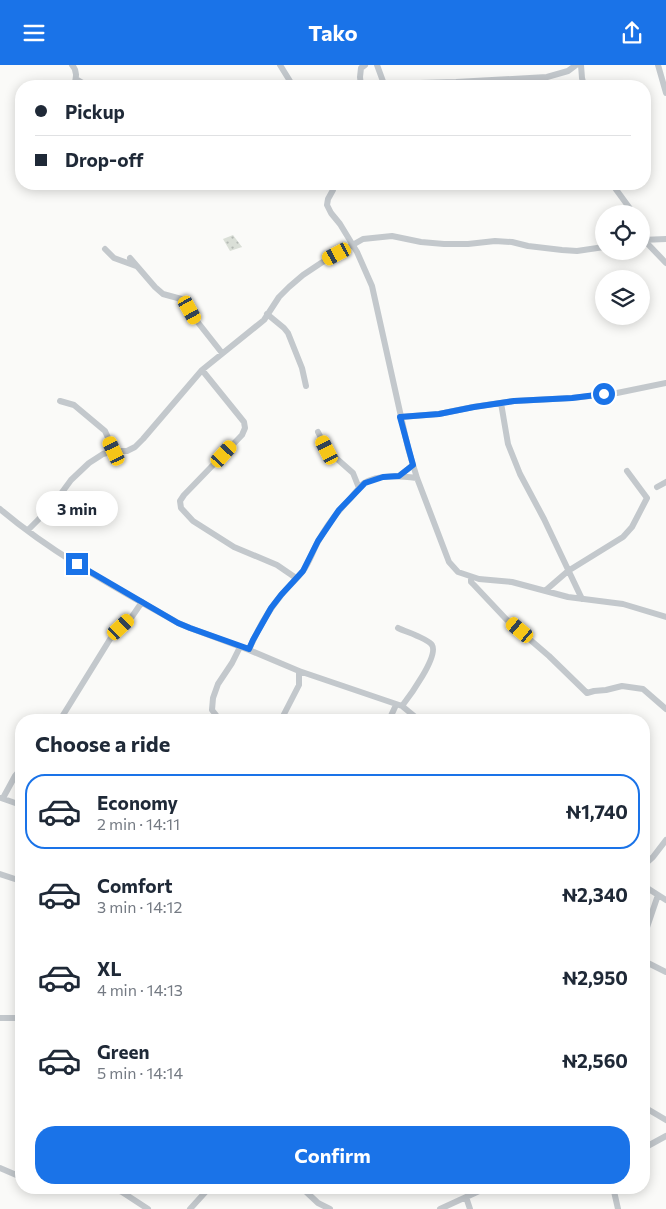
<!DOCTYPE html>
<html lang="en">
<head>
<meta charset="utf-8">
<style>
  body { margin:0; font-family:Commissioner,sans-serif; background:#f2f2f3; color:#1f2937; height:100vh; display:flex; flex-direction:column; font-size:19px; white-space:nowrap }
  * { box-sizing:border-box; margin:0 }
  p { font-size:16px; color:#747a83 }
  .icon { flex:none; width:28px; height:28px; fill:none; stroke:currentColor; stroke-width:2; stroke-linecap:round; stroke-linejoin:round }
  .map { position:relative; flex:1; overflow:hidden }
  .panel { position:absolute; left:15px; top:649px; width:635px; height:480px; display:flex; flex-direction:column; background:#fff; border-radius:20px; box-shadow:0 2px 12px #0003 }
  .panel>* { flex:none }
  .top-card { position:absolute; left:15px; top:15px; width:636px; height:110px; border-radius:20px; box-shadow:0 2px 12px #0003; display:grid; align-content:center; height:110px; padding:0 20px; background:#fff }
  .controls { position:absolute; left:595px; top:140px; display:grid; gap:10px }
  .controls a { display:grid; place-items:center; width:55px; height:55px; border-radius:50%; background:#fff; box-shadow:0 2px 12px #0003; font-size:25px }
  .end { position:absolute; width:22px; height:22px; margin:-11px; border:6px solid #1a73e8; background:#fff; box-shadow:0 0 0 2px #fff }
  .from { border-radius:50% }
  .bubble { position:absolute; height:35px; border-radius:18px; background:#fff; box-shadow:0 2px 12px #0003; font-size:16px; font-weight:700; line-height:35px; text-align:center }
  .car { position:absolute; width:15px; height:30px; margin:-15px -8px; border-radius:6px; box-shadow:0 0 4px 1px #0007; background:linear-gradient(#f5c518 24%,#345 0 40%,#f5c518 0 76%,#345 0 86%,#f5c518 0) }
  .top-card b { display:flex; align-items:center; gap:18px; height:48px; font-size:19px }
  .top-card b+b { border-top:1px solid #e0e1e3 }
  .top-card i { width:12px; height:12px; background:#1f2937 }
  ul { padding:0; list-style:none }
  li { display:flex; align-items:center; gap:15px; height:75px; margin:0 10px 8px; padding:0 10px; border:2px solid transparent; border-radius:20px }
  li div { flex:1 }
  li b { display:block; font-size:19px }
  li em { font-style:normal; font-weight:700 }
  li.current { border-color:#1a73e8 }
  li>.icon { width:45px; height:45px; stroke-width:1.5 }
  h2 { padding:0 20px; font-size:22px; line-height:60px }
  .primary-button { display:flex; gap:10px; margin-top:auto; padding:10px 20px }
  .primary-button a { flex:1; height:58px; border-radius:20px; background:#1a73e8; color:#fff; font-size:20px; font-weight:700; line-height:58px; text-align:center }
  header { display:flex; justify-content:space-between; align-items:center; height:65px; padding:0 20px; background:#1a73e8; color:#fff; font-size:22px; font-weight:700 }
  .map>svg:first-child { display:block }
  .park { fill:url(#park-dots) }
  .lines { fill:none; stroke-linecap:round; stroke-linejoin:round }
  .street { stroke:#c3c8cc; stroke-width:6 }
  .route { stroke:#1a73e8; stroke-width:6 }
</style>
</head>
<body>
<header><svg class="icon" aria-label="menu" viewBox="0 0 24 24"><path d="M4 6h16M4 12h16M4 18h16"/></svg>Tako<svg class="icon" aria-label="share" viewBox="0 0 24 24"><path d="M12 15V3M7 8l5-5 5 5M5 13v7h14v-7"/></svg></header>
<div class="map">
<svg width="666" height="1144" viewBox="0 0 666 1144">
  <defs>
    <pattern id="park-dots" width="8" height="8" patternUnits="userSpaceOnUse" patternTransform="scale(1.25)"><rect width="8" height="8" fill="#dadfd7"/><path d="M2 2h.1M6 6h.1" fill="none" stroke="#b4b9b4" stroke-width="1.8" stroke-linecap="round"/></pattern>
  </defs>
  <rect width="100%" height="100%" fill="#fafaf8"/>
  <path class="park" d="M233,170L242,182L230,186L223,174Z"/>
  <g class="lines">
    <path class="street" d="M72,0C78,6 76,13 74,21
      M280,0L293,21
      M377,0L384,19
      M581,0L582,13L584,21
      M658,0L666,28
      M76,14L88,21
      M359,21L384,19L456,17L547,12L568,6L576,0
      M361,21L360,12L361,3L365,0
      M334,119L333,125L328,134L327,140L331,148L340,159L357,187L372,221L408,383L417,413L449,497L458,507L479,514L512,517L568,532L623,539L666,552
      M612,119L634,149
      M641,167L644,175L666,198
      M642,175L666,174
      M105,184L114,193L136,201
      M130,193L155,222L163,229L185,235L196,255L222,288
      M267,249L284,263L288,268L302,303L306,321
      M202,305L244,357L245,363L242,370L184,430L180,436L181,443L193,456L234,482L277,500L296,513
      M60,336L74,340L105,366L114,386
      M501,338L508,379L520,409L544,454L582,534
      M400,352L439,349L473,342L514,336L572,333L617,328L666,318
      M318,367L327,385L353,408L359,423
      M399,411L413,400
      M657,422L666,417
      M0,444C53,489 118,524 178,558L190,563L249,585L299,606L402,641L419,655
      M28,465L52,441L71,415L89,398L103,389L114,386H127L135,382L143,374L202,305L264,255L279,232L289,222L303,210L321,198L363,174L392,171L421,177L444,179H468L495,176L512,177L528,181L562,185L577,186L604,182
      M471,512V517L474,520L506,554L549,591L587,628L594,626L606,625L622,621L643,624L666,644
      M546,525L568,506L623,472L632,462L647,433L627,406
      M398,563C406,567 427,573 432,580C439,591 409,632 402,641
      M249,585C257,565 269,545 282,529C289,521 297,514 303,506C310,497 313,485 319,475C327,460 337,447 349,435C354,430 358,423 364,418C379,409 401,411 417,413
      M216,650L212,645L213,633L218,619L232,598L240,582
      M60,655L112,571L131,553L142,537
      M281,655L299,620V606
      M389,655L396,640
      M1,733L21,740
      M3,733L15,711L21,704
      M644,800L653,792L666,775
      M0,809L21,816
      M644,821L666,835
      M644,871L658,830
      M644,896L666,907
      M0,953H21
      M644,1042L666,1055
      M644,1083L666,1071
      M0,1103L21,1112
      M110,1122L122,1127L148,1144
      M301,1122L318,1138L330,1144
      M613,1122L618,1144
      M466,1132L470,1144
      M190,1144L210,1122
      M440,1144L488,1122"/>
  </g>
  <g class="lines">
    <path class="route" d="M77,499L178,558L190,563L249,584L253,575L271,543L281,530L303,506L318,476L339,445L365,418L383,412L399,411L413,400L400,352L439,349L474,342L514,336L572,333L604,329"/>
  </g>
</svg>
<div class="controls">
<a><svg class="icon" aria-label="locate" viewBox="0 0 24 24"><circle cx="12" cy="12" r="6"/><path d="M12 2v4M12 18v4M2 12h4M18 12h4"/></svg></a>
<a><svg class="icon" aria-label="layers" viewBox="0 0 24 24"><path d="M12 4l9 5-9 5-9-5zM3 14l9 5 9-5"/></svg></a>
</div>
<i class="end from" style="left:604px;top:329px"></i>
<i class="end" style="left:77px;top:499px"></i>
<div class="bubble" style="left:36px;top:426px;width:82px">3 min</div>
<i class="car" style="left:337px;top:189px;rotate:242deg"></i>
<i class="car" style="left:190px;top:245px;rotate:151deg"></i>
<i class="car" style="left:327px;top:385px;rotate:333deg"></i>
<i class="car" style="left:114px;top:386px;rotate:335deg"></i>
<i class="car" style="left:224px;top:389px;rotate:42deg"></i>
<i class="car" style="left:121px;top:562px;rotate:47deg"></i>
<i class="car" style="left:520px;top:565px;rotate:310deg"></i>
<div class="top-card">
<b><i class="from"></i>Pickup</b>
<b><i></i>Drop-off</b>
</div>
<section class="panel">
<h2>Choose a ride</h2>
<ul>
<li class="current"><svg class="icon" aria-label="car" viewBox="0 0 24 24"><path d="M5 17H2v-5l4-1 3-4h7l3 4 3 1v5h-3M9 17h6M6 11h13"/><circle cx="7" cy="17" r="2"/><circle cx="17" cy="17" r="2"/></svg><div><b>Economy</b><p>2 min · 14:11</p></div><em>₦1,740</em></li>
<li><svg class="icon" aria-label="car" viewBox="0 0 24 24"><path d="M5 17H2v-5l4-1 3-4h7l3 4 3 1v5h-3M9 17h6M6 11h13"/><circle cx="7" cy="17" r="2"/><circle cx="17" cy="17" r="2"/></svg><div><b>Comfort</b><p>3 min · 14:12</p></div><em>₦2,340</em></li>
<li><svg class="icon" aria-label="car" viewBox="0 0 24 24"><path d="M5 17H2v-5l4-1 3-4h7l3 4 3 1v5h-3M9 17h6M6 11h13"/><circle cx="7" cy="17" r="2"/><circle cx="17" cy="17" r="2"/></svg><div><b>XL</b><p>4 min · 14:13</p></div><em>₦2,950</em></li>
<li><svg class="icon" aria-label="car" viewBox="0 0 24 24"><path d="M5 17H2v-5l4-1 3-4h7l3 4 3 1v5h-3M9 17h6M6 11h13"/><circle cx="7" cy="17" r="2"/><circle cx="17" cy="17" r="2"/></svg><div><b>Green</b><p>5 min · 14:14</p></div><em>₦2,560</em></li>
</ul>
<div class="primary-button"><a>Confirm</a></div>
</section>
</div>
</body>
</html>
